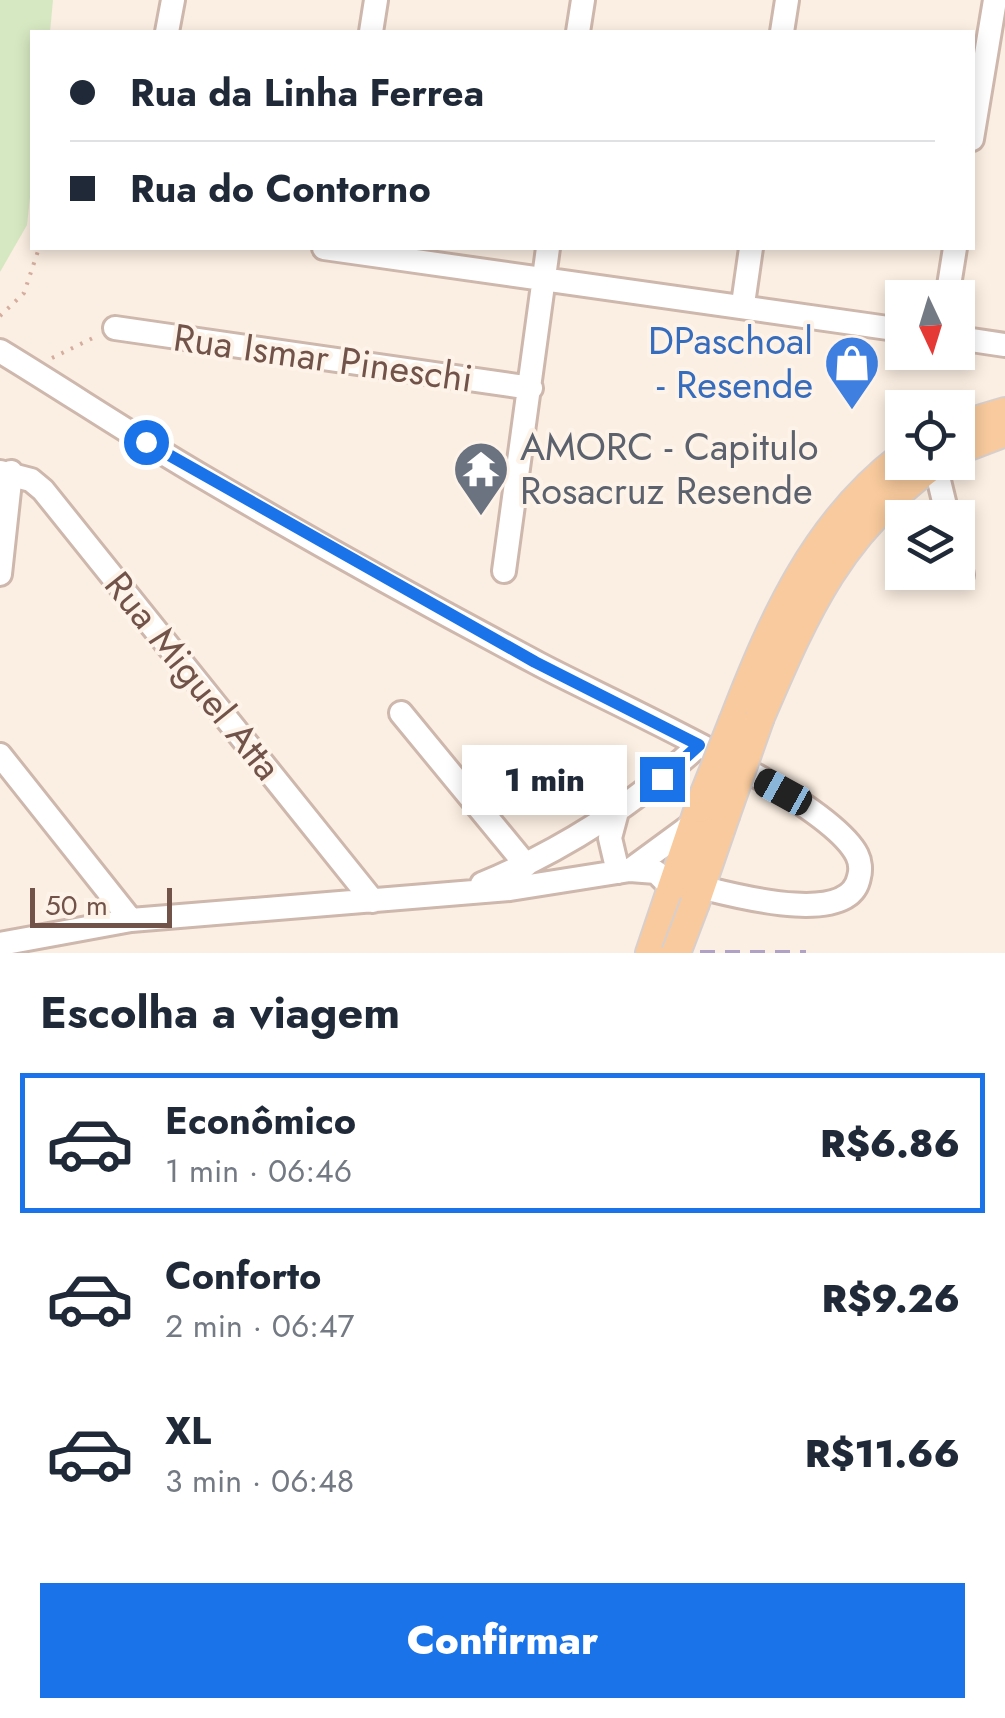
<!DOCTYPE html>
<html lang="pt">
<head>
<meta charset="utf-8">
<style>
  body { margin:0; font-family:Jost,sans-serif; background:#f6f6f7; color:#1f2937; height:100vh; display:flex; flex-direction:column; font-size:38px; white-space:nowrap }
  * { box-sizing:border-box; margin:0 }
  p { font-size:32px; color:#747a83 }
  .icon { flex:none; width:55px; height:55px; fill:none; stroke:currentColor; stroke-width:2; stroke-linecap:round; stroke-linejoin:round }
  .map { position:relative; height:953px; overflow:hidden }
  .sheet { display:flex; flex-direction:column; background:#fff; flex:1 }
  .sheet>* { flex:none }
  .hud { position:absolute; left:30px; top:30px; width:945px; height:220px; border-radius:0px; box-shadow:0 5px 15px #0003; display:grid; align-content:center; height:220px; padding:0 40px; background:#fff }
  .needle { width:65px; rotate:176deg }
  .buttons { position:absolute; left:885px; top:280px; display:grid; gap:20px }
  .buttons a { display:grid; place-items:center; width:90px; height:90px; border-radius:0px; background:#fff; box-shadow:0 5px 15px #0003; font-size:50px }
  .scale { position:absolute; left:30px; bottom:25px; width:142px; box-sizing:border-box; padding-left:10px; border:5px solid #72534a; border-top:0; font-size:28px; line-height:35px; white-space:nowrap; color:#72534a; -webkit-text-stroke:8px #fef3e8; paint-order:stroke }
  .end { position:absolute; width:45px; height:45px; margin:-22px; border:12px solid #1a73e8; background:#fff; box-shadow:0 0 0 5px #fff }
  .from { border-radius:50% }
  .bubble { position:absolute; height:70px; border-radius:0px; background:#fff; box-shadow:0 5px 15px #0003; font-size:32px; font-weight:800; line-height:70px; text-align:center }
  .car { position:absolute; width:30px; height:60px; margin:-30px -15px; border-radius:12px; box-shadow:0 0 8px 2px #0007; background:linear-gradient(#222 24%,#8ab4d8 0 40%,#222 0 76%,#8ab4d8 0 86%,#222 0) }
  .hud b { display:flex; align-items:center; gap:35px; height:95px; font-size:38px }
  .hud b+b { border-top:2px solid #e0e1e3 }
  .hud i { width:25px; height:25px; background:#1f2937 }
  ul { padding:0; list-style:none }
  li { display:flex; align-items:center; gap:30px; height:140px; margin:0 20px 15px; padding:0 20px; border:5px solid transparent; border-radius:0px }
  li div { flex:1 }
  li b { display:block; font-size:38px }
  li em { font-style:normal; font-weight:800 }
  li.current { border-color:#1a73e8 }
  li>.icon { width:90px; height:90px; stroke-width:1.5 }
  h2 { padding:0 40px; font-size:45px; line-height:120px }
  .button { display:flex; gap:20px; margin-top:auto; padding:20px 40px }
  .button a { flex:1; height:115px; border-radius:0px; background:#1a73e8; color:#fff; font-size:40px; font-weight:800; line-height:115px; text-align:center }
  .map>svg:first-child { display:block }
  .green { fill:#d6e8c2 }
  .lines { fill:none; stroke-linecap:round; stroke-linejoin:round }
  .minor-casing { stroke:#ceb7ac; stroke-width:28 }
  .major-casing { stroke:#d8cfcc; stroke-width:32 }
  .path { stroke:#d4ad9e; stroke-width:4; stroke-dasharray:2.5 8; stroke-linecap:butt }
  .minor { stroke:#fff; stroke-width:22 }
  .major { stroke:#f8ca9d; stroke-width:28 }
  .rail { stroke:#b0a2c4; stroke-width:6; stroke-dasharray:15 10; stroke-linecap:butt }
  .major-bridge-casing { stroke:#d8cfcc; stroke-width:32; stroke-linecap:butt }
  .major-bridge { stroke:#f8ca9d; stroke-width:28 }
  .route { stroke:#1a73e8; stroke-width:12 }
  .labels { text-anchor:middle; stroke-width:8; stroke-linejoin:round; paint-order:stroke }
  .shop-label { font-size:38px; fill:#366cbe; stroke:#fef3e8; text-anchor:end }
  .street-label { font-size:38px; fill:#72534a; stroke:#fef3e8 }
  .worship-label { font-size:38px; fill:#5b616d; stroke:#fef3e8; text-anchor:start }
</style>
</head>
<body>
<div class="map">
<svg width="1005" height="953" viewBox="0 0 1005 953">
  <rect width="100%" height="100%" fill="#fbeee2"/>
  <path class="green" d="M0,0H53L50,32H32V179L27,225L0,272Z"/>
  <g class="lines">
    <g class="minor-casing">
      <path id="minor" d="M167,32L173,0
        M371,32L376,0
        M578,32L583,0
        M782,32L787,0
        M972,139L995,0
        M324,248L902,330
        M947,298L955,248
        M743,304L751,248
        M115,328L531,388
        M958,338L1005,345
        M0,351C69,393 136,438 205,478C314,542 424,603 535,662C601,698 827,796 857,855C860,861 861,870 859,877C850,928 733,895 700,887
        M935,464L948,518
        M0,472L31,480L43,490L373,901
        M958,555L962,575
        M504,571L548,248
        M0,574L11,472
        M401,713L526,865
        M0,755L131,920
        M630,870L694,823
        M618,872L610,838L618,808
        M482,884C561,851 636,803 699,745
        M0,944L131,920L510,889L630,870L656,872L672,888"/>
    </g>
    <g class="major-casing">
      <path id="major" d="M958,426L1005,412
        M958,450L1005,432
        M760,717C806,610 839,532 937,462
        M734,720C773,620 815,523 902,457
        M695,903L725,816
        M650,953L699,808"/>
    </g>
    <path class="path" d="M0,316L24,293L39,248
      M52,358L97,336"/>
    <use href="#minor" class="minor"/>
    <use href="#major" class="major"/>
    <path class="rail" d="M675,953H806"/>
    <g class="major-bridge-casing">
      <path id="major-bridge" d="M699,808L734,720
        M725,816L760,717
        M676,953L695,903"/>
    </g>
    <use href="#major-bridge" class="major-bridge"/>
  </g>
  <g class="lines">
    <path class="route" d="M146,442L535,662L699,745L662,779"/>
  </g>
  <defs>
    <g id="shop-pin" transform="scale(2.875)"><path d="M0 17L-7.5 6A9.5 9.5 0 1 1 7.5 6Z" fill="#3f7fe0" stroke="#fef3e8"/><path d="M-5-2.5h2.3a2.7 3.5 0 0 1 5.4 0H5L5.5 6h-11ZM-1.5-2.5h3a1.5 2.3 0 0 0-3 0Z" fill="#fff"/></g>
    <g id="temple-pin" transform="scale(2.875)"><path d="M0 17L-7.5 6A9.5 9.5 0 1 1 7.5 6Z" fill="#6b7280" stroke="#fef3e8"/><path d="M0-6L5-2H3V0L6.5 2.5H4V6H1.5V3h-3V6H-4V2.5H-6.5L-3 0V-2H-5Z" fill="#fff"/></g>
  </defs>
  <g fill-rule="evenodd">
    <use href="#shop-pin" x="852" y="363"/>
    <use href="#temple-pin" x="481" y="469"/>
  </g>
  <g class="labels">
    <g class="shop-label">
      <text x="813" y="354">DPaschoal<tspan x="813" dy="44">- Resende</tspan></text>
    </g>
    <g class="street-label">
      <text transform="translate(323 358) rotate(8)" y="13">Rua Ismar Pineschi</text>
      <text transform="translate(193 676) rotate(51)" y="13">Rua Miguel Atta</text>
    </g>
    <g class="worship-label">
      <text x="520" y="460">AMORC - Capitulo<tspan x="520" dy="44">Rosacruz Resende</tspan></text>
    </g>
  </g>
</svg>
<div class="buttons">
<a><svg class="needle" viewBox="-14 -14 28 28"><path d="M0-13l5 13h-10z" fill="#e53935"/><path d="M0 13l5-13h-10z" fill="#747a83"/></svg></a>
<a><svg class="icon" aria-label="locate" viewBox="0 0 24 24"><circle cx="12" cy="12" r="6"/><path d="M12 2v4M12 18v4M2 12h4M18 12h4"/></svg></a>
<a><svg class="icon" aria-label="layers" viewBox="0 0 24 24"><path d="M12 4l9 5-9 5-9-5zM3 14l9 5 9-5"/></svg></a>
</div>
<div class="scale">50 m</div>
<i class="end from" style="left:146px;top:442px"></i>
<i class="end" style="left:662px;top:779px"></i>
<div class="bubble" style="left:462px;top:745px;width:165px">1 min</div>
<i class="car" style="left:783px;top:792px;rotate:299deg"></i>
<div class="hud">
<b><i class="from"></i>Rua da Linha Ferrea</b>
<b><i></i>Rua do Contorno</b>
</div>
</div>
<section class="sheet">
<h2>Escolha a viagem</h2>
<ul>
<li class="current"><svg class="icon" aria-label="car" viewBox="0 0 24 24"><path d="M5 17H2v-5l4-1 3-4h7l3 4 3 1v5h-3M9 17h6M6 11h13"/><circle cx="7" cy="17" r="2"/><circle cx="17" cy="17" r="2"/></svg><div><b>Econômico</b><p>1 min · 06:46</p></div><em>R$6.86</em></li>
<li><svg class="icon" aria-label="car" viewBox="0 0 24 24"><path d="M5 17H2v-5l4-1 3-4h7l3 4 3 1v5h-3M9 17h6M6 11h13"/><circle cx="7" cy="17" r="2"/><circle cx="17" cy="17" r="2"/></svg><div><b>Conforto</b><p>2 min · 06:47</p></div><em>R$9.26</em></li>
<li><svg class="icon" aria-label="car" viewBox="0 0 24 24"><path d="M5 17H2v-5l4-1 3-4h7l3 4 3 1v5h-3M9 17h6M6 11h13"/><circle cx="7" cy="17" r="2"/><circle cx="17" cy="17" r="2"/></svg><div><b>XL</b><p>3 min · 06:48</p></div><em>R$11.66</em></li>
</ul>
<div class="button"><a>Confirmar</a></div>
</section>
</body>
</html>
